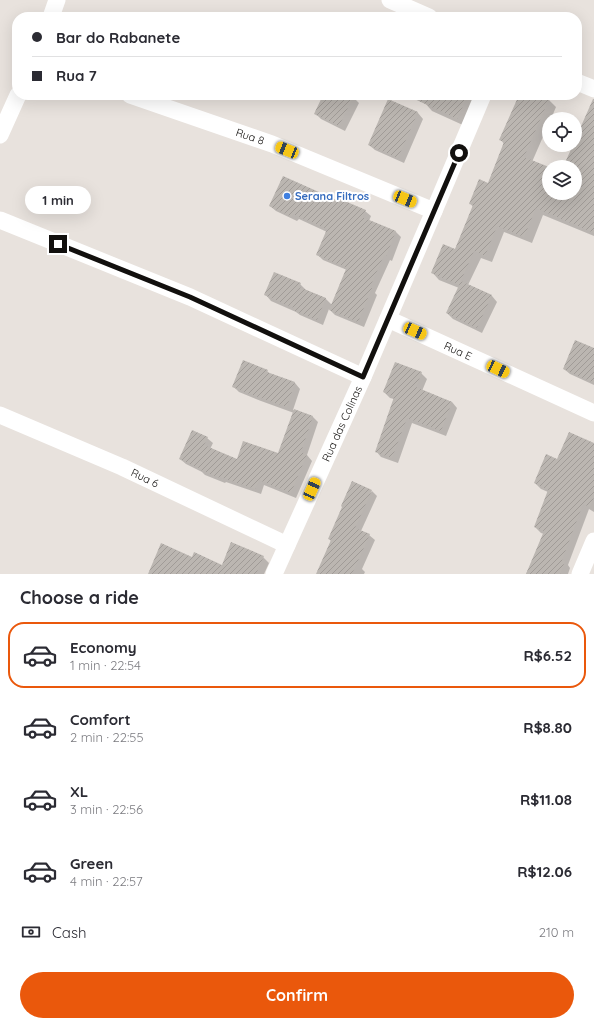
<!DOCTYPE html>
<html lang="en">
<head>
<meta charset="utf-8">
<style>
  body { margin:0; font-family:Quicksand,sans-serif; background:#f2f2f3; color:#2b2b33; height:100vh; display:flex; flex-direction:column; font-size:15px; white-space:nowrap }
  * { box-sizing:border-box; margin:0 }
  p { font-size:13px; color:#7c7c81 }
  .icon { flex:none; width:22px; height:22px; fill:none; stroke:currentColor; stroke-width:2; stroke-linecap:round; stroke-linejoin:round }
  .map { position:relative; height:574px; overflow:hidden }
  .panel { display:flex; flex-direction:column; background:#fff; flex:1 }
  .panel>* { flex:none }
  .top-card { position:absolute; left:12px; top:12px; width:570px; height:88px; border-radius:16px; box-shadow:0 4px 16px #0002; display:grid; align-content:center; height:88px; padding:0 20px; background:#fff }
  .tools { position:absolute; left:542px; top:112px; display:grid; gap:8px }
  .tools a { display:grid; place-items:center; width:40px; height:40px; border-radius:50%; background:#fff; box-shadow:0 4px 16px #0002; font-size:20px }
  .end { position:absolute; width:18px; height:18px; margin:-9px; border:5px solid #12100e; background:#fff; box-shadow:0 0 0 2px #fff }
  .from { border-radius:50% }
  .bubble { position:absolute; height:28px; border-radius:14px; background:#fff; box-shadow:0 4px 16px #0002; font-size:13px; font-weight:800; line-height:28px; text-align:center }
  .car { position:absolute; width:12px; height:24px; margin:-12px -6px; border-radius:5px; box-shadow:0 0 3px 1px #0007; background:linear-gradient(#f5c518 24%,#345 0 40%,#f5c518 0 76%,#345 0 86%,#f5c518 0) }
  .top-card b { display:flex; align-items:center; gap:14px; height:38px; font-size:15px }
  .top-card b+b { border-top:1px solid #e1e1e2 }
  .top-card i { width:10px; height:10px; background:#2b2b33 }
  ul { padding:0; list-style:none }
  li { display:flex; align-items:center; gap:12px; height:66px; margin:0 8px 6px; padding:0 12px; border:2px solid transparent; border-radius:16px }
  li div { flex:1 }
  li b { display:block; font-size:15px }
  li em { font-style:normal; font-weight:800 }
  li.selected { border-color:#ea580c }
  li>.icon { width:36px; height:36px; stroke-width:1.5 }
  h2 { padding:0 20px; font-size:18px; line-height:48px }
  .pay { display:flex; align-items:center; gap:10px; height:44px; padding:0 20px; font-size:15px }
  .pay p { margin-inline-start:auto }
  .primary-button { display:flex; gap:8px; margin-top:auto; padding:8px 20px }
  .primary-button a { flex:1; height:46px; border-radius:24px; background:#ea580c; color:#fff; font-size:16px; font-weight:800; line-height:46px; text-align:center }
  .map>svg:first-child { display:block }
  .shadow { fill:#0003 }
  .building { fill:url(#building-hatch) }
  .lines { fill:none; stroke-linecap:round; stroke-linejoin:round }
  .minor { stroke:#fff; stroke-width:17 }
  .route { stroke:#12100e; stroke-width:5 }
  .shop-dot { fill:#3f7fe0; stroke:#fff; stroke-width:1.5 }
  .labels { text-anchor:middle; stroke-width:4; stroke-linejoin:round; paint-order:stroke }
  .street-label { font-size:11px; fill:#12100e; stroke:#fff }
  .shop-label { font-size:11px; font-weight:bold; fill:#366cbe; stroke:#fff; text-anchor:start }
</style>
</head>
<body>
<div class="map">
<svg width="594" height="574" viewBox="0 0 594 574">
  <defs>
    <pattern id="building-hatch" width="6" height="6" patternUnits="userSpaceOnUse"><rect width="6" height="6" fill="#bbb6b1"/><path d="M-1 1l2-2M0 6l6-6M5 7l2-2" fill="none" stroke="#a09b97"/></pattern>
  </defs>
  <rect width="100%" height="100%" fill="#e8e2dd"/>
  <path class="shadow" d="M324,95H349L353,97L359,103L345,131L321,119L315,113Z
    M429,95H479L465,126L432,111L425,103Z
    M520,95H538L549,100L556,107L551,119H549V123L532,162L549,168V193H575V167H564L574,145H575V142L594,116V236L543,215L532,243L504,232L492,262L481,258L468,285L492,296L497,302L482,333L453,319L447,313L459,288L439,280L432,272L455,250L473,207L470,203L488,184L504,144L501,140Z
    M389,100L418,113L423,119L404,163L375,150L369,145Z
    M340,202L365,211L371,216L369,221L396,232L401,237L392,261L390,260L375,293L377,295L364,327L335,315L329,309L323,325L300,315L296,312L271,301L266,295L300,284L306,290L325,298L332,305L347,270L323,260L317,254L327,232L299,219L297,221L276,211L270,206Z
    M594,350V385L570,374L564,369Z
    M267,371L271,375L295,383L300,389L293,410L313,417L318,422L307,455L312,461L296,498L264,485L261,494L226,482L225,483L205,475L202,472L186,464L180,459L207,438L213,443L210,449L237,461L279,454L294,413L261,401L239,392L233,386Z
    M421,373L427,379L422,391L452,402L457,408L446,436L412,423L398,463L381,457L376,451L394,399L390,398L384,392Z
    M594,444V512L589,509L568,565L570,568L568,574H526L528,570H529L544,534L541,533L535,527L548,492L541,489L535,483L557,460Z
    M372,491L377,496L361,531L369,535L375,540L362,569L365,572L364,574H317L331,541L329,539Z
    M263,557L269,563L264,574H149L192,559L222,566Z"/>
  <path class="building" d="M323,95H354L339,126L314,114Z
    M406,95H468L457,119Z
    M519,95H541L549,99L524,157L549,167V193H575V167H563L573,145H575V140L593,99H594V233L536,208L524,237L497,226L485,256L474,251L459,285L431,273L443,244L455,249L473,205L469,204L479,179L488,183L504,142L499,140Z
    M388,99L418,112L398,158L368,145Z
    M283,176L339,201L340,199L366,210L362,217L396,231L386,256L384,255L370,287L372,288L358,322L329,310L346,269H344L345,267L316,255L327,229L293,214L292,217L269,206Z
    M274,272L301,283L299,287L326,298L317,320L293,310L294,308L264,295Z
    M461,281L492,295L477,328L446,313Z
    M575,340L594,348V383L563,369Z
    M243,360L268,370L267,372L295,382L287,407L255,396L232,387Z
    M395,362L422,372L416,387L452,402L441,431L407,418L392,458L375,452L394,397L383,392Z
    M294,409L313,416L301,452L307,454L291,493L259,480L255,489L220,477V478L198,469L199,468L179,459L192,430L208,437L204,445L237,459L243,441L278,453Z
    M569,432L594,443V497L590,507L583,504L562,560L565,561L560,574H526L544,531L534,527L548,490L534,483L546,454L557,459Z
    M352,481L372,490L355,528L370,534L352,574H316L331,540L328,539L342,507L341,506Z
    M231,542L264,556L256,574H148L161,543L192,557L194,552L222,565Z"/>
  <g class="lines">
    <g class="minor">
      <path d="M390,0L429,17"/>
      <path d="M51,17L57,0"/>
      <path d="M577,82L594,89"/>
      <path id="s1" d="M130,95L272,144L434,211"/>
      <path d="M0,135L18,95"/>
      <path d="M0,220L190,297L363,377"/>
      <path id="s2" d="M388,319L594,413"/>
      <path id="s3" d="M0,415L122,467L287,545"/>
      <path id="s4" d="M274,574L363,377L434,211L483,95"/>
      <path d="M580,574L594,541"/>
    </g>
  </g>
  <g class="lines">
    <path class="route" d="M58,244L190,297L363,377L459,153"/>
  </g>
  <circle class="shop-dot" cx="287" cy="196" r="4"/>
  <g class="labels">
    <g class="street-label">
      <text dy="4" stroke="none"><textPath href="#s1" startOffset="127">Rua 8</textPath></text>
      <text dy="4" stroke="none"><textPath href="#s2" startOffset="77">Rua E</textPath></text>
      <text dy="4" stroke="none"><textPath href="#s4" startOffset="165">Rua das Colinas</textPath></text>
      <text dy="4" stroke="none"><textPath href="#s3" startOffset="158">Rua 6</textPath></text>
    </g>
    <g class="shop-label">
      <text x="295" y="200">Serana Filtros</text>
    </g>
  </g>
</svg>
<div class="tools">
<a><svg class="icon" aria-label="locate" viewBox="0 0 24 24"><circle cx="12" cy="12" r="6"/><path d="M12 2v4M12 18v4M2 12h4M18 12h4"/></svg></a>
<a><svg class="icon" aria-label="layers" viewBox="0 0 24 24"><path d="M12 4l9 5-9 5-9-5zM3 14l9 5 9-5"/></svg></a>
</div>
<i class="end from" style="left:459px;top:153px"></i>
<i class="end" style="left:58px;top:244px"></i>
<div class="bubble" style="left:25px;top:186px;width:66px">1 min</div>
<i class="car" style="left:287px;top:150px;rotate:292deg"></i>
<i class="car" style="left:405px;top:199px;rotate:112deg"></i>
<i class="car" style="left:415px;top:331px;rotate:114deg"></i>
<i class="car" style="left:498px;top:369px;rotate:115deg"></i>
<i class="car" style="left:312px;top:489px;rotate:24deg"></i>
<div class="top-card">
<b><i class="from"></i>Bar do Rabanete</b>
<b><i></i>Rua 7</b>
</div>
</div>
<section class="panel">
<h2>Choose a ride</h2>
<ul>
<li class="selected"><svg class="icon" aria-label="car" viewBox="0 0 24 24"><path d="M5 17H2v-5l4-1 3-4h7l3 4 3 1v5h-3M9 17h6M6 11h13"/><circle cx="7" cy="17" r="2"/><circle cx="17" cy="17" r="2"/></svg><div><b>Economy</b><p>1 min · 22:54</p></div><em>R$6.52</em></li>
<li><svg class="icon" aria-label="car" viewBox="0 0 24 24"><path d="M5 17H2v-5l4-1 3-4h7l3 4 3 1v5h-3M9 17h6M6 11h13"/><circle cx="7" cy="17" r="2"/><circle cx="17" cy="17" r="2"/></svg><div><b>Comfort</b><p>2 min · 22:55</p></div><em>R$8.80</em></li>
<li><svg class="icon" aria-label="car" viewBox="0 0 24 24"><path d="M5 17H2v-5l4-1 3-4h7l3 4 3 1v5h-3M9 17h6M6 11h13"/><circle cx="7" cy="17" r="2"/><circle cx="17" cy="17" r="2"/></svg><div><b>XL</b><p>3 min · 22:56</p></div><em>R$11.08</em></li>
<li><svg class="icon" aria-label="car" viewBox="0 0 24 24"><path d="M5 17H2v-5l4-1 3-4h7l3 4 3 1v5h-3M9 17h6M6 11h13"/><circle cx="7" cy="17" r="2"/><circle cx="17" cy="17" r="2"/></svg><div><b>Green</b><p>4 min · 22:57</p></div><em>R$12.06</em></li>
</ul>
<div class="pay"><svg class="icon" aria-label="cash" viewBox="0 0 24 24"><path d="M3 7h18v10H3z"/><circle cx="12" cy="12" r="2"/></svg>Cash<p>210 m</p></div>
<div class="primary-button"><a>Confirm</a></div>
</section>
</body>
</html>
